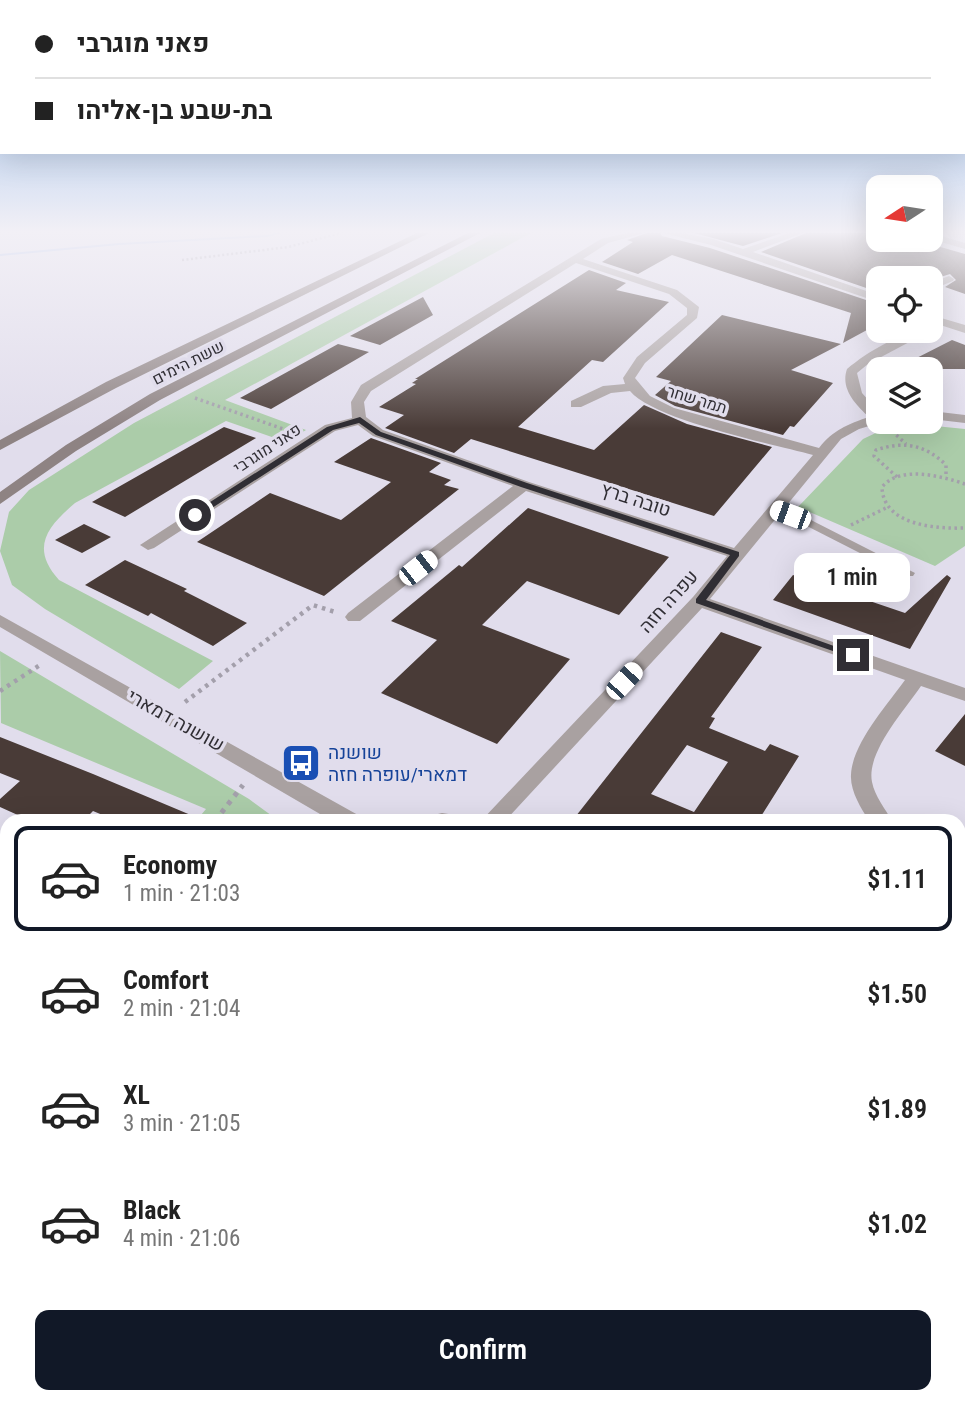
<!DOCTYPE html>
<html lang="en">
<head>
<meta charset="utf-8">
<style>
  body { margin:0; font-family:"Roboto Condensed",Heebo,sans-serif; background:#f2f2f2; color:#222; height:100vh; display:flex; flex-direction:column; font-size:26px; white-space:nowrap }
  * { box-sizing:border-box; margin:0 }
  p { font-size:23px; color:#767676 }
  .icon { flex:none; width:38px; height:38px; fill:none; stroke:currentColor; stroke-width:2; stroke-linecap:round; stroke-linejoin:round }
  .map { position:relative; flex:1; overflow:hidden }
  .details { position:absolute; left:0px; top:814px; width:966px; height:590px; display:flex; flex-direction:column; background:#fff; border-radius:21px 21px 0 0; box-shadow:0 7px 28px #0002 }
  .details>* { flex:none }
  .hud { position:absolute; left:0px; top:0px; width:966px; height:154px; box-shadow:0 7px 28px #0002; display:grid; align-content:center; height:154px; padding:0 35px; background:#fff }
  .needle { width:46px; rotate:258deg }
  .fabs { position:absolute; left:866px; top:175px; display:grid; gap:14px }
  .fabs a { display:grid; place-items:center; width:77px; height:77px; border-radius:14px; background:#fff; box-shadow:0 7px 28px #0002; font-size:35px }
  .end { position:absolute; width:32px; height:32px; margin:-16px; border:9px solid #302e34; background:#fff; box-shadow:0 0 0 4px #fff }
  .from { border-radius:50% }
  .bubble { position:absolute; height:49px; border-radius:14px; background:#fff; box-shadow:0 7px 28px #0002; font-size:23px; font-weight:600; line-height:49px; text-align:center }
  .car { position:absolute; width:21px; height:42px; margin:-21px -10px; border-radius:9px; box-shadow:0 0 5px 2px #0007; background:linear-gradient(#fff 24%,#345 0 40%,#fff 0 76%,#345 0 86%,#fff 0) }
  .hud b { display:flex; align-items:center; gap:24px; height:66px; font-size:26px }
  .hud b+b { border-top:2px solid #e0e0e0 }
  .hud i { width:18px; height:18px; background:#222 }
  ul { padding:12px 0 0; list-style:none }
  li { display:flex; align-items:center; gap:21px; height:105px; margin:0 14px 10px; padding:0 21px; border:4px solid transparent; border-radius:14px }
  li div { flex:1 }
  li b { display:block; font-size:26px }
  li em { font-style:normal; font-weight:600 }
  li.active { border-color:#111827 }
  li>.icon { width:63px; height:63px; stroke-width:1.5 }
  .cta { display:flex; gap:14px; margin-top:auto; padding:14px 35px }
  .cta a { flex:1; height:80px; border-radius:14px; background:#111827; color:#fff; font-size:28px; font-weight:600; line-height:80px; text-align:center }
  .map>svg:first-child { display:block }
  .green { fill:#abcca9 }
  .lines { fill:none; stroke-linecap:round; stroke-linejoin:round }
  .stream { fill:#99b4eb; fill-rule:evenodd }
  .building { fill:#493b37; fill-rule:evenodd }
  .path-far3 { stroke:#a39fab; stroke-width:2.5; stroke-dasharray:2 2.5; stroke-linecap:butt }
  .path-far2 { stroke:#a39fab; stroke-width:3.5; stroke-dasharray:2.5 3.5; stroke-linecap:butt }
  .path-far1 { stroke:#a39fab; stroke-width:4.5; stroke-dasharray:3.5 5; stroke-linecap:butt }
  .path { stroke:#a39fab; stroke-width:5; stroke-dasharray:4.5 6; stroke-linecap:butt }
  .service { fill:#a9a1a1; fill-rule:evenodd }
  .minor { fill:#a9a1a1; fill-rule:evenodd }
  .tertiary { fill:#a9a1a1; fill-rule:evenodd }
  .secondary { fill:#8e8383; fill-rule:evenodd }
  .route { fill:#302e34 }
  .labels { text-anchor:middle; stroke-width:7; stroke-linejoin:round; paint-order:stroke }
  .far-street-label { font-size:16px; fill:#302e34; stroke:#e1ddec }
  .street-label { font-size:19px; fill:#302e34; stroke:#e1ddec }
  .transit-label { font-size:19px; fill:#164399; stroke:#e1ddec; text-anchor:start }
</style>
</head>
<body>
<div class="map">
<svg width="965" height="1402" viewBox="0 0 965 1402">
  <rect width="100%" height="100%" fill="#e1ddec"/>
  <path class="green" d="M494,233H531L225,400L306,430L286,442L226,421L75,503C47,527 30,548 59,580L213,661L179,689L45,609L12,585L0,551L9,512L29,490L134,423Z
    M935,426L965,429V546L935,566L798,507L863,439L882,430Z
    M0,651L249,799L279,821H196L206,809L1,723Z"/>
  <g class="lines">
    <path class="stream" d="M276,233H283L267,237L119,245L0,256V254L119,243L267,235Z"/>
  </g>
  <path class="building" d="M647,233H660L662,236L710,248L878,304V324L843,343L851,313L672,255L638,274L602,262L633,242L627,240Z
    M694,233H782L743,246Z
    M806,233H878V240H916L965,254V294L945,287L956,280L950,274L931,280L878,278V292L761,252Z
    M589,270L626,283L616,290L669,302L603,362L592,360L518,427L594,450L644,405L687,424L772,447L714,516L471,439L454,453L385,428L404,415L379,407L416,384L412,383L418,379H415Z
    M423,297L433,315L380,345L350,336Z
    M722,315L841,344L791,370L833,383L794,427L790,426L783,435L675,406L655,395L671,381L656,377Z
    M952,340L965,345V369H895Z
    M338,344L369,352L271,409L240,398Z
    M224,427L256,438L125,517L92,502Z
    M371,438L441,463L429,472L451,480L444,485L459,489L324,596L197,542L270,493L341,520L391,482L334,462Z
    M528,508L669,557L619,615L527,581L482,625L570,659L497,744L381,693L437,640L391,621L459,565L462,567Z
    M84,524L111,537L82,553L55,540Z
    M125,560L187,589L184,591L247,623L213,646L151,613L148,616L85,585Z
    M793,575L905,613L947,575L951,578L910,649L773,600Z
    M721,632L762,647L711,717L715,718L709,728L765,751L770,744L799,756L758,821H572ZM687,745L728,762L694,812L651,794Z
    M965,714V766L935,751Z
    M0,737L93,774L205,821H117L93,811L83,821H31L0,807V799L20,781L0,773Z"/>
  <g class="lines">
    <path class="path-far3" d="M182,260L288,247L341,233"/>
    <path class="path-far2" d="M195,398L289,431
      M892,431L906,444
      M897,477L874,456L876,450C903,441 925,444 946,465V477
      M965,484C941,476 900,465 882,487C883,525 935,529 965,528
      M851,525L888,507"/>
    <path class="path-far1" d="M0,691L40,665
      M185,702L313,605L335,612"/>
    <path class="path" d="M215,821L243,785"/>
    <path class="service" d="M774,506L809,519L915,573L913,576H905L801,523L770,511L768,509Z"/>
    <path class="minor" d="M627,233H644L608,243L583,259L677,290L699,307L697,318L645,363L635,378L650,396L674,408L819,448C833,430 848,424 869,417C856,405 840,389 847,369C867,352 903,330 930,331L868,364L857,373L862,393L878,411V422H883L859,429L841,439L710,599L965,688V701L921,686C905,710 866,752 872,782C875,797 885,808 892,821H869C861,808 850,791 851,775C852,744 887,705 905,680L702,608L505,821H481L693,597L727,556L526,491L360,621H348L345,617L348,613L513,486L373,436L358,425L335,431L154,548L148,550L140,545L325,425L352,418L351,402L361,385L601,239ZM576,263L669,294L687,308V315L637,357L623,378L625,384L603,386L571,401V407H581L611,393L630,391C654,420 772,444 813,455L734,548L529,482L383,430L366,417L364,402L371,391Z
      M663,233H682L713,239L743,249L789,233H803L753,252L878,295V302L711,245Z
      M931,233L965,243V249L931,239Z
      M949,276L954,279L953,281L931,290V283Z
      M931,315L965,325V333L931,322Z
      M931,411L965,415V423L931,419Z
      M0,874L7,876V894L0,892Z
      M959,881L965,883V903L959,901Z
      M0,1342L7,1345V1377L0,1374Z
      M49,1396H83L81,1402H46Z
      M585,1396H618V1402H584Z"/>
    <path class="tertiary" d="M0,615L358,815L361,821H332L0,627Z
      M442,813L455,815L458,821H431L434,815Z
      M959,1316L965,1319V1354L959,1351Z"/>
    <path class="secondary" d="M417,233H429L116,388L0,450V440L106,382Z
      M468,233H480L160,400L76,451L0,504V492L66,445L150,394Z"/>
  </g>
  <linearGradient id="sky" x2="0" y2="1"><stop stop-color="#88b4e9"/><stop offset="0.54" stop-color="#f2f0f6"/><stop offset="1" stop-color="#f2f0f6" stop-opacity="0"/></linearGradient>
  <rect width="965" height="429" fill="url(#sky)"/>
  <path class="route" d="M360,417L381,432L527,483L739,552V556L706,600L859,655L850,657L696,603V599L730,555L521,487L376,435L359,423L333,430L198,517L190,515L327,427Z"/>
  <defs>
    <g id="bus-square" transform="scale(2.0125)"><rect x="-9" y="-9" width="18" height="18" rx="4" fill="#1a4fb4" stroke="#e1ddec"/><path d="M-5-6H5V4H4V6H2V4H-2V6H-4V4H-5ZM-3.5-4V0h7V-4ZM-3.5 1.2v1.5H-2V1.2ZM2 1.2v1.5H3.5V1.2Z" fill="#fff"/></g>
  </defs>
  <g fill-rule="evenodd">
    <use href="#bus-square" x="301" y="763"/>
  </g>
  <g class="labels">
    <g class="far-street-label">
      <text transform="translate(188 362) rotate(-27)" y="6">ששת הימים</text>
      <text transform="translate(697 399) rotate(17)" y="6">תמר שחר</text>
      <text transform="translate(267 448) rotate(-33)" y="6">פאני מוגרבי</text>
    </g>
    <g class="street-label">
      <text transform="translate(636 499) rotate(18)" y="7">טובה ברץ</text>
      <text transform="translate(668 601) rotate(-48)" y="7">עפרה חזה</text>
      <text transform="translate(176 720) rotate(29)" y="7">שושנה דמארי</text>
    </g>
    <g class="transit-label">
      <text x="328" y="759">שושנה<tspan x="328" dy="22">דמארי/עופרה חזה</tspan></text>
    </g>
  </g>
</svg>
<div class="fabs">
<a><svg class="needle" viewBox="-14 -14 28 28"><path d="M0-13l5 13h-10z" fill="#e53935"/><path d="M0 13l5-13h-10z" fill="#767676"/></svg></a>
<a><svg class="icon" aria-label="locate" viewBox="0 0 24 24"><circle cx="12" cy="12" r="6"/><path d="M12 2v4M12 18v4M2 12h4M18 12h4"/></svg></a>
<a><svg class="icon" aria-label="layers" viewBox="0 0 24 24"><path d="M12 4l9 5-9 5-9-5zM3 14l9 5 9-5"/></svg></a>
</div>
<i class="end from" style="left:195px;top:515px"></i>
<i class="end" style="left:853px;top:655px"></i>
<div class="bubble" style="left:794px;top:553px;width:116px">1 min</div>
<i class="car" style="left:790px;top:515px;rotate:290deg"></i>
<i class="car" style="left:418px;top:568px;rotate:52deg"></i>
<i class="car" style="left:624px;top:681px;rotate:43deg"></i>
<div class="hud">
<b><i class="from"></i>פאני מוגרבי</b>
<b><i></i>בת-שבע בן-אליהו</b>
</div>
<section class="details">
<ul>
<li class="active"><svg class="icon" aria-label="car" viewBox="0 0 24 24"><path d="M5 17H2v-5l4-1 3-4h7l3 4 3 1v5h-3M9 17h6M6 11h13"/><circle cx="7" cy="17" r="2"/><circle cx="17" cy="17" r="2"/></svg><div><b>Economy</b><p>1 min · 21:03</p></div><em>$1.11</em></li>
<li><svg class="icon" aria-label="car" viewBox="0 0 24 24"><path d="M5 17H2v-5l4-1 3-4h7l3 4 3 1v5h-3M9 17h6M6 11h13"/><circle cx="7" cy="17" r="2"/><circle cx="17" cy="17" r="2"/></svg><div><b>Comfort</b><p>2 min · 21:04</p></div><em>$1.50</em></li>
<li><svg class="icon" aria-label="car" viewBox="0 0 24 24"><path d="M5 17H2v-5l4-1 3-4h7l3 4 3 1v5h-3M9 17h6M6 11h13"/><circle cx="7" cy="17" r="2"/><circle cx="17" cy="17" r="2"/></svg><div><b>XL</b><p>3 min · 21:05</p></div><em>$1.89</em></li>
<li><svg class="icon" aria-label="car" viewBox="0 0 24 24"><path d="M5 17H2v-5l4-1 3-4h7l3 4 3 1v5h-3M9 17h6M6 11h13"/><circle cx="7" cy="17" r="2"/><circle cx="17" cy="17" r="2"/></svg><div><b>Black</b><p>4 min · 21:06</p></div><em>$1.02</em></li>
</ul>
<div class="cta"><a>Confirm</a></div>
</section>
</div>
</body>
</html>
